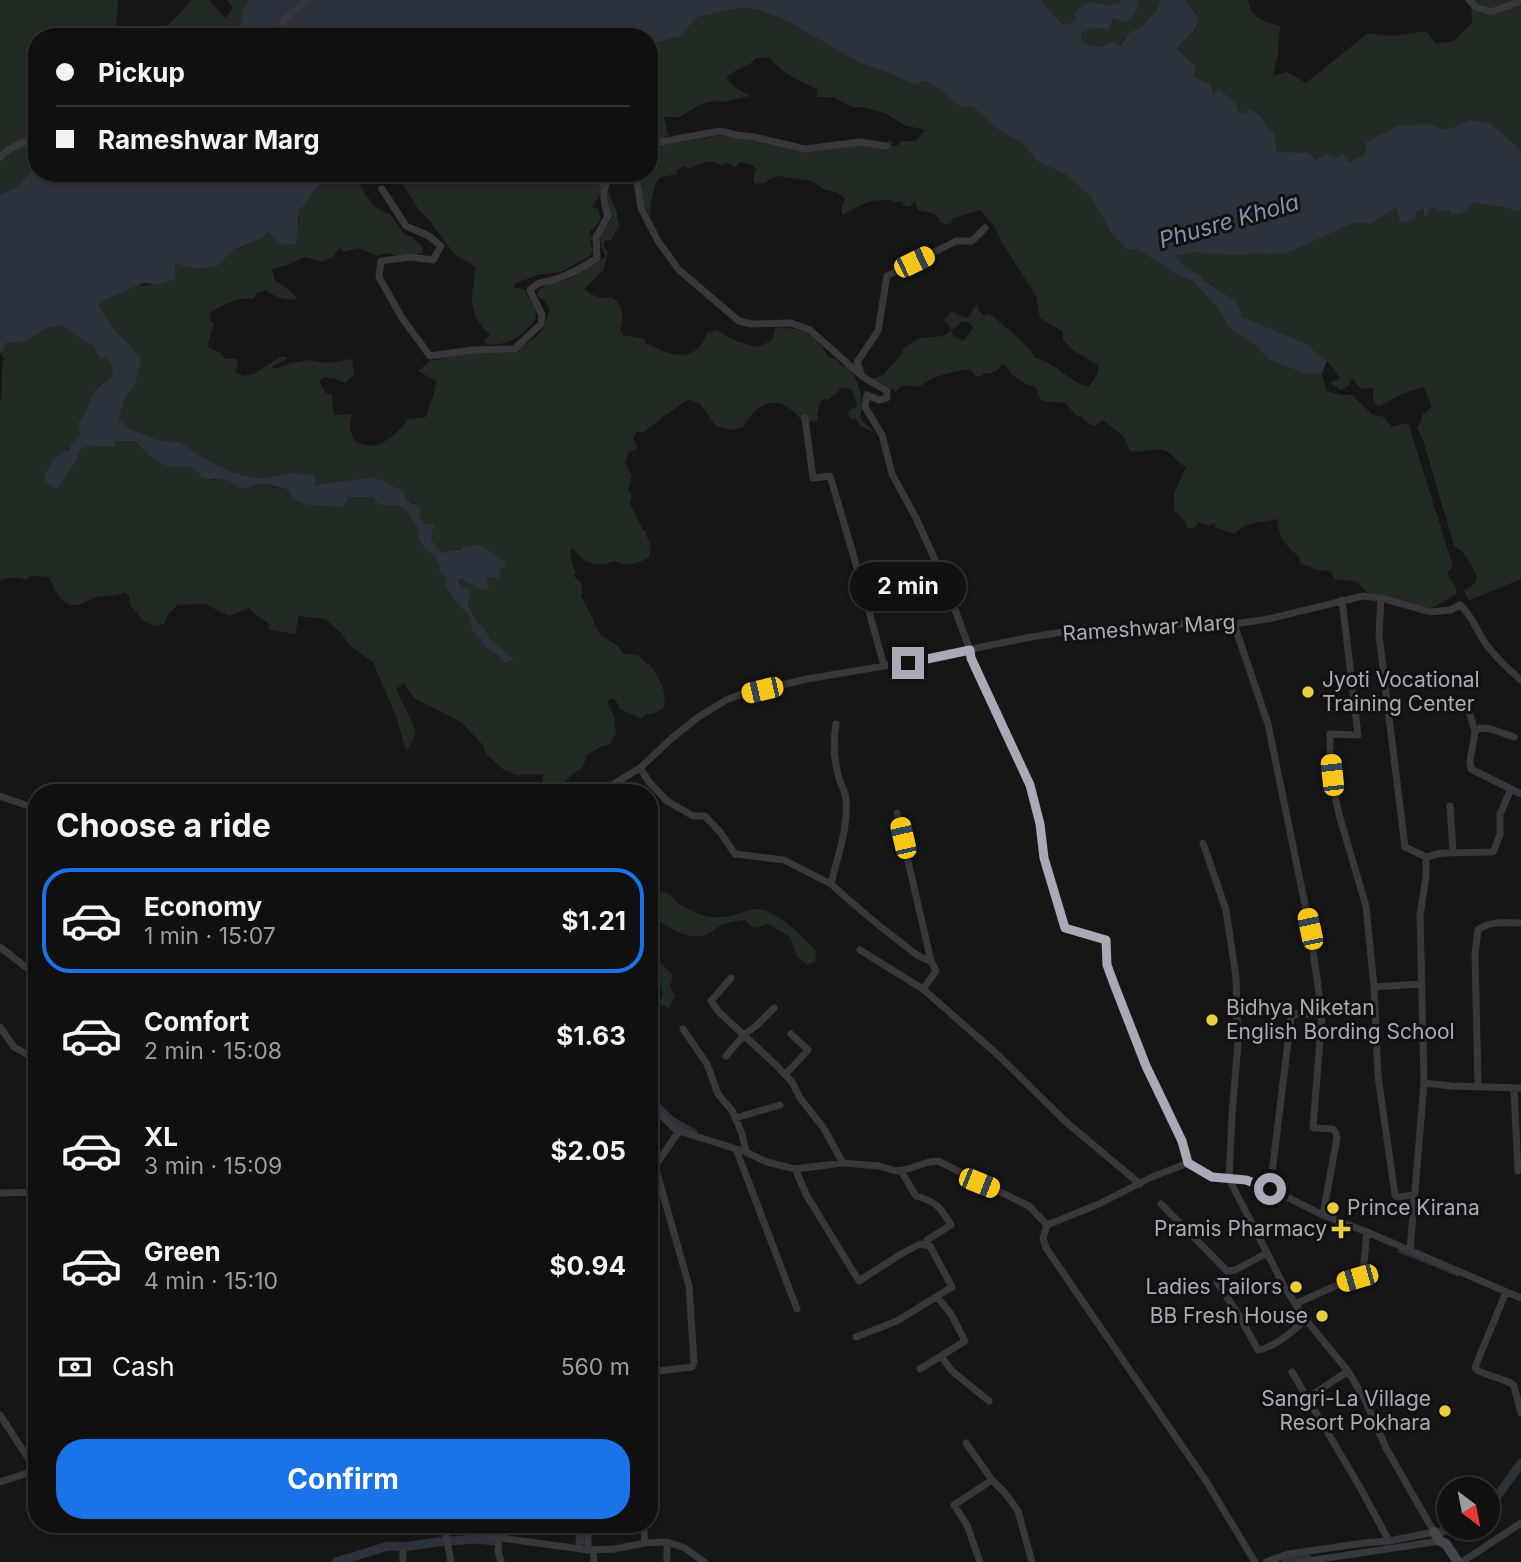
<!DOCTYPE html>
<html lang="en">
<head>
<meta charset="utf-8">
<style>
  body { margin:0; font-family:Inter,sans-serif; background:#1e1e1f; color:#f1f3f6; height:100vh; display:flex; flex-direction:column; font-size:26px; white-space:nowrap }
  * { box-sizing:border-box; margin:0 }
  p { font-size:23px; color:#9c9d9f }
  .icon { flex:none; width:38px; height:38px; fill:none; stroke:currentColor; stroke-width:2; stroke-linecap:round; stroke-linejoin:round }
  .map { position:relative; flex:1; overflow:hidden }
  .sheet { position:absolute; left:28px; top:784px; width:630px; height:749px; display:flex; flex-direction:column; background:#101011; border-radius:28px; box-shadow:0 2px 5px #0004,0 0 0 2px #303031 }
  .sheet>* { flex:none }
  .guide { position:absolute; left:28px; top:28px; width:630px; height:154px; border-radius:28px; box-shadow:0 2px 5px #0004,0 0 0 2px #303031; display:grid; align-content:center; height:154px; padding:0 28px; background:#101011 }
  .needle { width:46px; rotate:148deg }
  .tools { position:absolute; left:1437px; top:1477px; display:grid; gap:14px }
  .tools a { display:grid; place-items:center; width:63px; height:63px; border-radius:50%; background:#101011; box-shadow:0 2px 5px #0004,0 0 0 2px #303031; font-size:35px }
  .end { position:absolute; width:32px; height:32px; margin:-16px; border:9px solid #a8aab7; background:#111; box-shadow:0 0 0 4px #111 }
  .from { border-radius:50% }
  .bubble { position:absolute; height:49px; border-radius:24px; background:#101011; box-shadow:0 2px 5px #0004,0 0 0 2px #303031; font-size:23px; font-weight:700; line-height:49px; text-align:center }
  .car { position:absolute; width:21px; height:42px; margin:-21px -10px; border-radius:9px; box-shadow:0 0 5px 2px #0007; background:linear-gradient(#f5c518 24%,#345 0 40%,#f5c518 0 76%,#345 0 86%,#f5c518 0) }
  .guide b { display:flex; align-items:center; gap:24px; height:66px; font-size:26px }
  .guide b+b { border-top:2px solid #303031 }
  .guide i { width:18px; height:18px; background:#f1f3f6 }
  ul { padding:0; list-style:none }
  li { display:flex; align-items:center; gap:21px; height:105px; margin:0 14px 10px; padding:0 14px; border:4px solid transparent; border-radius:28px }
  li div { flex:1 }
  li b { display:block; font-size:26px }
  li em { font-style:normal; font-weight:700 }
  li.selected { border-color:#1a73e8 }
  li>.icon { width:63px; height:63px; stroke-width:1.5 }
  h2 { padding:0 28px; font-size:32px; line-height:84px }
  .pay { display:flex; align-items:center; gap:18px; height:77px; padding:0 28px; font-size:26px }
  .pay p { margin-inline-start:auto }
  .cta { display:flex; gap:14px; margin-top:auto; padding:14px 28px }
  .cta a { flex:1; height:80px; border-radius:28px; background:#1a73e8; color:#fff; font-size:28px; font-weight:700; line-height:80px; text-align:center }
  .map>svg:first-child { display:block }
  .green { fill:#222a24 }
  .water { fill:#2c323b }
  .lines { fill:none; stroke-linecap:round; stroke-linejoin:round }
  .stream { stroke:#2c323b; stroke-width:2.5 }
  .canal { stroke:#2c323b; stroke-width:9 }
  .street { stroke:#37373c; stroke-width:7 }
  .secondary { stroke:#45454c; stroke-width:10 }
  .route { stroke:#a8aab7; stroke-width:9 }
  .poi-dot { fill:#e9cd3c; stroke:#111112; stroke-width:2.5 }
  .labels { text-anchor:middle; stroke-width:6; stroke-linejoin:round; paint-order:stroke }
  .street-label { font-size:21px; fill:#a8aab7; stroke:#111112 }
  .poi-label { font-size:21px; fill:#a8aab7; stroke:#111112; text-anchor:end }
  .water-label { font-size:23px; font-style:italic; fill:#8192b0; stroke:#111112 }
</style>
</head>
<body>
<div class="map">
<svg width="1521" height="1562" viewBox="0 0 1521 1562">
  <rect width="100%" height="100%" fill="#161617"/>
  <path class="green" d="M0,0H118L116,30L124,37H37V165L15,188L0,194Z
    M191,0H209L225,18L233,8L227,0H249L247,2L241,37H144C167,29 176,19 191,0Z
    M1041,0H1120L1118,4C1112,6 1107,4 1101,6L1097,4L1076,16V21C1072,22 1068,25 1064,24C1058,21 1045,6 1041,0Z
    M1137,0H1161L1156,11L1141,27L1130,32L1119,46L1112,42C1101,48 1090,49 1081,39V34L1090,28L1113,22L1114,18L1139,5Z
    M1185,0H1248C1251,18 1264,22 1280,26L1278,55L1273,76L1287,72L1306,83L1368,33L1392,36L1426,31L1436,44L1453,41L1472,23L1471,0H1521V150L1490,123L1471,120L1446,130L1428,124L1349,162L1335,159L1316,160L1309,153H1276L1266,128L1238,111L1217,88L1216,93L1212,95C1210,83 1205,81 1194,77L1196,65L1175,49L1195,31V11Z
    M738,8L756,9L787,21L858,62L896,76L914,85L924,81L938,88L961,107L972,106L995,128L1022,143L1037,161L1068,176L1092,199L1110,231L1174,273L1192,281L1218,308L1228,327L1255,345L1270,360L1303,373L1322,374L1326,391L1343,395H1352L1373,415L1384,417L1392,427L1405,423L1409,426L1453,566L1447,573L1455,586L1457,594L1430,609L1368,593L1357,582L1334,579L1331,572L1315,569L1300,563L1299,557C1284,543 1280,540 1277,519C1263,523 1244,521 1235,534L1214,527L1216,523L1208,526L1198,522L1195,528H1187L1184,521L1174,510V494L1186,467C1177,463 1172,452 1163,450C1152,447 1141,454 1130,451C1124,435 1124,437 1112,427C1109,425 1106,422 1102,420L1096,426L1091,425L1080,416H1077L1065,403L1048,402L1041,400L1035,386C1022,385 1012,376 1005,365H1002C995,373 995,373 985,373L981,376H975L970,369C952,372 933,375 919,387C909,385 902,383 896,392L873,379L883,375L901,355L904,348L920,338L943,336L952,330L953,336L964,341L973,328L970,323L961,321L959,325L952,330L944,320L952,310L956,314L968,318L978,302L977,308L983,315H986L989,313C1006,328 1023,339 1036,358C1056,363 1069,382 1089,387L1097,374L1099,367L1095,363L1074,351L1063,340V332L1040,318L1036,296L1001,241L995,227L982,213L981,210L954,218L952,219L953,222L946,225L939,221V218L933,213L918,210L915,202L911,204V206H904L902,202H894L891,200C867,199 863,204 842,215V207L845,198L836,192L823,189L812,181L779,176L767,180V183L755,184L753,180L756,169L753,165L739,162L738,166L735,167L727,163L721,166C710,156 700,165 688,169L683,166L676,171L677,174C671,176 665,175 660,178C652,185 651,206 650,217L644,207L639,181L635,173H649V147L706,138L717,135L786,146L858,143L879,149L887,148L889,140L893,142L892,146L898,145L902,141H916L925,130L904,125L885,113L861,107H852L833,97H817V90C812,86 808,85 802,82C790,76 777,68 769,57L756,58L750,64L735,71L726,77L733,86L750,96L723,102L712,101L699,105L680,117H664L667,132L669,134L663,138L649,142V45L680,36L698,17Z
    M354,173H356L361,188L375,207L391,215L404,234L412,237L422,246L423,253L396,255L386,253L377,256L358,248L344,252L339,248L333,257L321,262L305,257L288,265L272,269L275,280L290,291L298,299C285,301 277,298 266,290L257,293L254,299C237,297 225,304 211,312L210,320L214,323L208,343L209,348L219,352L226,359H236L238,364L235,372L244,376L253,374L282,356L288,358L272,367L275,369L291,363L309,360L327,363L352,359L354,375L345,383L336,379L324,377L319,381L326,393L332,395L333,411L335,415L352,414L350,427L354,441C357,442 361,444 365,445C382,449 399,432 408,419L426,417C429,405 436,392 436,381L418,371L430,361L454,356L479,352L509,353L536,337L544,327L550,309L545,301L537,296L539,289L547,285L571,278L606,257C597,240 599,233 611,220C611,210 606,201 608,192L617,212V220L620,224L611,240L605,241L603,246L608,252L603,271L584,289C594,296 600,300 612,297C623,306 625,316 620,329L623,335L645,339V343C653,345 659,350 666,352C687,359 700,353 707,333L718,330C726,339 747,345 760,347L773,339L775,329L780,327C806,331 816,332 828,357L837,359L841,366H847C859,382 865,397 860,417C864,424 870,426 875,433L861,426L856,419L851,420L848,414L850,410L857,406L855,396L851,389L842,388L828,400L824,399L820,402L817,417L818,420L814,422L807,420L804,423C799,417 793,410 786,406C769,396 750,411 744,427L729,430L716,426L701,405L689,399L667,414L642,433L639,431L636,433L633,438L637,446L635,450L629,452L625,463L632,476L628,490L632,495L630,505C636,513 638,523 644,531H646V535L651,545L649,557C638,564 627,567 614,561C599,569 581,563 573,548L570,551L573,567L576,571L574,576L582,584L581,588L583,592L581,596L594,621L593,622L601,635L618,646L624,654L638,655L647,664L649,663C658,678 669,691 663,709L652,714H646L641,719L620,709L615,699H611L607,702C608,707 612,710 613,715C616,721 615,727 616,733L610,744L602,746L587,755L583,767L574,773L561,785L552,789L542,788L543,774L517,775L504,770L486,754L483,745L461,722L414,698L408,690L404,683L396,689L416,731L413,741L406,751L397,719L373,662L350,646L341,633L325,619L299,616L295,634L269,630L268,623L256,615L249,608L229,616L205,604L178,605L169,613L164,624L155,626L144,621L130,605L129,596L126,592C116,597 108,595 97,597C91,598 87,602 81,604C62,610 56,591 49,577L30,576L26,580C17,576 8,577 0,581V402C3,387 0,374 4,359L0,353L4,349L5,343L24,342L48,328L60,325L79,338L93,345L99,357L107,359L113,366L111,378L98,386L92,396L87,413L81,421V436C67,448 57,466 45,481L57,488L76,461L81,449L89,446L115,445L116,441H135L139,446L169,467H193L212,480L221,478L229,480L237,487H251L266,484L274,488L288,489L316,506L332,505L343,507L348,497H374L378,504L387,506L397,505L408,512L420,533L426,550L435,556L448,578L458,604L469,615L472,630L488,649L495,653L505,663L499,648L491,641L484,627L476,621L468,605L469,597L458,579H462L479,589L488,588L487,577L497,579L500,574L499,570L507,565L479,545L441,553L431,538L435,526L425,524L419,516L414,503L406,500L405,491L390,485L387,482L372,477L315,485L314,475L291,473L266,478L250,477L231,472L202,457L180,442L161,441L131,430L119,420L124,399L135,385L123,338L112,326L99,305C115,293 137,283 158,285L174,264L197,269L216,266L233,250L245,246L267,231L299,223V210C307,205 307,200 313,192C324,178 338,177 354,173Z
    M395,173H598L594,181L602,188L600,195L592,207L598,209L601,219L595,227L589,232L593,240L590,241L593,251L590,256L561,272L537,275L514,284V288L524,289C527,297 536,305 536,314C536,319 535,320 532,324C519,339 506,345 487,345L484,341L491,335C465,314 472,295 476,267L455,255L429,220L419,210Z
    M1475,203L1498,206L1521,212V579L1470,600L1467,598L1464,590C1481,583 1478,576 1470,563C1465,555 1463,551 1454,546L1424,443L1417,428L1421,421L1422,415L1432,407L1424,387L1402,394L1378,407L1373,400V388C1364,390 1358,389 1354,380H1350V385L1341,390L1330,383L1340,378C1315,338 1282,339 1245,319C1234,313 1229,298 1220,291C1210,282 1198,277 1188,270C1182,265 1178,259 1173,255H1182L1196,252L1208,254L1258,255L1307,244L1354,223L1371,224L1381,217L1398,208L1415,213L1424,209V216L1429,210L1434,207L1445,210H1449L1451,214H1461Z
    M649,892C654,892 660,892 665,893C672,895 673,899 678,903C684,907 695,913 702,915C718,920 734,916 749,910C771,903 802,936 816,951L815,962L807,965L797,957L790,937L768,924L754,928L744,920C737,921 729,922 722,925C717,927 713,932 708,934C687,942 662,925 649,911Z
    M649,950L655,959L658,960L673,975L670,987L676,995L669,1008L660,1004V1000L663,995L660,982L649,971Z"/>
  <path class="water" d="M249,0H1041C1045,6 1058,21 1064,24C1068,25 1072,22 1076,21V16L1073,15L1084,4L1091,2C1100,5 1108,6 1118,4L1120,0H1137L1139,5L1133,17L1125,22L1114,18L1108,30C1096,27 1091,27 1081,34V39C1090,49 1101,48 1112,42L1120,46L1130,32L1141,27L1156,11L1161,0H1185C1208,26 1195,29 1176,49L1196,66L1194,77L1207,83L1210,82L1213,95L1216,93L1217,88L1235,102L1238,111L1244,114L1250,108C1257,114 1265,119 1267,128L1275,134L1276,152L1309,153L1316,160L1327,154L1335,159L1342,154L1349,162L1366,154V142L1398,126L1428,124L1446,130L1471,120L1490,123L1521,150V212L1498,206L1475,203L1461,214H1451L1449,210L1438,211L1434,207L1429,210L1425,218L1423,209L1415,213V219L1400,223L1397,208L1381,217L1371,224L1354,223L1287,253L1240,255L1208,254L1196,252L1182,255H1174L1186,268L1199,275L1205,281L1237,302L1242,317L1304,343L1327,360L1322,374L1303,373L1270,360L1255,345L1228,327L1218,308L1192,281L1174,273L1137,249L1128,250L1110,231L1092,199L1068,176L1037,161L1022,143L995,128L972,106L961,107L938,88L924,81L914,85L896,76L858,62L787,21L756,9L738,8L698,17L680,36L649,45V37H241C242,23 240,12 249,0Z
    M37,165V173H354C338,177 324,178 313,192C307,200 308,204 299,210L296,244L282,245L267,232L262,238L233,250L217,266L197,269L175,264V279L158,285L144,283L109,298L99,305L112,326L141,359L135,385L124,399L119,420L132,430L161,441L180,442L202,457L231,472L250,477L266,478L291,473L315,475V485L372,477L387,482L390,485L405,491L406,500L420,507L419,516L425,524L435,525L431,538L441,553L454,550H460L462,547L479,545L499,557L507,565L499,570L501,577L497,582V579L487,577L489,589H479L462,579L458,580L462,587L470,589L468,605L476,621L484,627L491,641L514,659L505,663L495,653L488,649L472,630L469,615L458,604L446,586L447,578L439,572L441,567L435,556L426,550L419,539L420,533L408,512L397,505L387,506L378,504L373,497H349L343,507C329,505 308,509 296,499C292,497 291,493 288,489C281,489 273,485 266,484C257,483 248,490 238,487C233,485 231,480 224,479C217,478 211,480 202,478C193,460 182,471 167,466C156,461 142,450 135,441H116L115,446H89L81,449L76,461L57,489L44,481C48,467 54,453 69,450L71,444L81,436L78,423C89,413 88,399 97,388C101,384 107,381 111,378L113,367L107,359L99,357L93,345L79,338L60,325L48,328L24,342L5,343L4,349L0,353V194L15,188Z"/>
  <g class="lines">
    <path class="stream" d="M1399,1251L1458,1275"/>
    <path class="canal" d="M649,1099L671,1121L693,1133
      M1488,1507L1491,1505L1521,1463
      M1439,1533L1449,1528
      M450,1541L475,1539L495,1541
      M580,1542L581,1524
      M336,1562L388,1546L403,1547L444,1541
      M1286,1562L1307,1558"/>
    <path class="street" d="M1469,0L1476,7L1491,12L1521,1
      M276,37L284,20L307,0
      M649,144L720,131L736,135L754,137L805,149L860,142L886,146
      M0,157C10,147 24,142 37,137
      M600,173V181L605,187
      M630,173L637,182L641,208L658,241L679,270L739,321L751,324L791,323L810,330L863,377L887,391V398L879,400L867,395L865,407L882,435L892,474L917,520L944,580L970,650L971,658L1030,785L1040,824L1044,858L1065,928L1106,940L1107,965L1114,984L1146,1066L1182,1141L1188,1163
      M382,189L406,226L429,236L441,246L433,260L411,257L381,261L379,277L402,318L430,356L473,350L514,349L541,324L542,315L530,290C541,279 543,284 556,279C571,274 584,267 597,258L596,237L608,216C602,196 602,193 610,173
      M861,373L857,362L878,331L887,276L956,241H972L985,228
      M805,418L813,478L830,476L856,564L884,666
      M1381,598L1379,635L1405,847L1426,857L1442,853L1493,852L1500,835V814L1511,789L1521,794
      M1342,600L1358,735L1330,734V757L1334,792L1340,818L1366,906L1374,987L1378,1076L1395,1195L1397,1197L1414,1195
      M1234,624L1268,724L1310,929L1322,1015L1313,1127L1314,1128L1333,1129L1336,1133L1337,1138L1323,1215
      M1466,700L1475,732L1470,761L1471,769L1511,789
      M836,724C833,742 834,761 839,778C841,785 845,792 846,799C849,827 837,857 831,884C853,904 875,923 899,941C911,950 916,957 931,961L936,971L923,989
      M1475,732L1480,728L1491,729L1514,737
      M592,793V791L612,785L640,768
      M0,796L37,809
      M1450,806L1453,852
      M897,813L931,961
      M1203,843L1226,910L1236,977L1238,1043L1232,1115L1229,1179L1285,1288L1306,1320L1348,1371L1365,1400L1386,1448L1434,1532L1389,1541L1364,1543L1288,1554L1266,1562
      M831,884L784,860L735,854L720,832L705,816H693L667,801L649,782L640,768L672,738L697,718L726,700L739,695L807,679L908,662L1026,638L1081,629L1144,628L1218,620L1234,624L1268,619L1363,596L1381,598L1430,612L1450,610L1460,605C1471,615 1475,626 1482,638C1492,654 1507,668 1521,680
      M0,947L37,976
      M860,950L923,989L998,1055L1066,1122L1140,1184
      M731,978L711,1001L719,1012L777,1066L792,1082L800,1098L823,1127L843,1163
      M1374,987L1421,984
      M0,1027L14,1047L37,1060
      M683,1029L707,1064L718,1094L733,1112L742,1134L746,1152
      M726,1056L744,1035L757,1025L774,1008
      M785,1075L808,1050L791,1034
      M1424,1083L1452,1086L1521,1088
      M1478,1086L1475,954L1478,930C1490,920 1506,923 1521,923
      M1514,1089L1518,1171
      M649,1103L676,1130L746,1152L767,1162L795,1169L843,1163L879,1166L896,1171L904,1170L929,1162L938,1161L1029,1206L1047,1225
      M735,1118L780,1105
      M736,1149L797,1309
      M795,1169L807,1196L859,1281L901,1254L920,1244L930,1246L952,1287L897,1321L856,1337
      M901,1171L916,1196C937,1202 940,1207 951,1225L927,1240V1245
      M1270,1189L1291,1018L1295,1014L1322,1015
      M0,1193L37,1192
      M1161,1204L1227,1271L1235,1270L1267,1253
      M1410,1250L1424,1083L1420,915L1426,877V857
      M1217,1282L1240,1317L1258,1350C1276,1347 1292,1331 1306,1320
      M1506,1292L1475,1367L1478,1371L1511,1383L1514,1386L1521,1413
      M1295,1304L1342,1283L1357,1278L1363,1272L1367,1232
      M941,1356L952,1371L989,1401
      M920,1369L965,1341L951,1314L937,1297
      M649,1372L692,1367L694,1362L689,1286L655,1166L679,1131
      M1292,1372L1361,1489L1389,1541
      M1308,1398L1348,1371
      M0,1415L36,1470
      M966,1443L992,1480L954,1505L967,1525L980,1562
      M992,1480L1005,1493L1018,1511L1032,1562
      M0,1482L37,1470
      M444,1524L493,1537L588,1550L614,1549L645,1543L667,1542L685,1548L704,1562
      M444,1524L451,1562
      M588,1524V1550
      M643,1524L645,1543
      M499,1538L498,1551L501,1562
      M667,1542V1562
      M593,1550L594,1562
      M403,1562V1552
      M1255,1562L1206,1481L1046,1248L1043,1238L1047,1225L1099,1204L1152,1177L1188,1163L1212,1177L1246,1180L1260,1184L1323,1215L1367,1232L1521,1298
      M1301,1562L1440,1541
      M1462,1562L1521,1523"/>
    <path class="secondary" d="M1434,1532L1440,1541L1446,1544L1458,1562"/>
  </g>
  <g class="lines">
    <path class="route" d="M908,663L970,650L971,658L983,684L1030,785L1040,824L1044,858L1065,928L1106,940L1107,965L1114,984L1146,1066L1182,1141L1188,1163L1212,1177L1246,1180L1270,1189"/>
  </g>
  <g class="poi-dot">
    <circle cx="1308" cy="692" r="7"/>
    <circle cx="1212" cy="1020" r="7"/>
    <circle cx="1333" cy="1208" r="7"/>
    <path d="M1337.5 1218.5h7v7h7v7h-7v7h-7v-7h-7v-7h7z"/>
    <circle cx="1296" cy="1287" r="7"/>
    <circle cx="1322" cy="1316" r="7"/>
    <circle cx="1445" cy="1411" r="7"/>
  </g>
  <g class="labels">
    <g class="street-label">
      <text transform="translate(1149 628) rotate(-4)" y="7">Rameshwar Marg</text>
    </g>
    <g class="poi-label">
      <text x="1322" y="687" text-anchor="start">Jyoti Vocational<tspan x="1322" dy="24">Training Center</tspan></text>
      <text x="1226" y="1015" text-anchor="start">Bidhya Niketan<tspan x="1226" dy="24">English Bording School</tspan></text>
      <text x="1347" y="1215" text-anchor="start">Prince Kirana</text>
      <text x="1327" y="1236">Pramis Pharmacy</text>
      <text x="1282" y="1294">Ladies Tailors</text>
      <text x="1308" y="1323">BB Fresh House</text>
      <text x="1431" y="1406">Sangri-La Village<tspan x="1431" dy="24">Resort Pokhara</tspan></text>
    </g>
    <g class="water-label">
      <text transform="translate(1229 221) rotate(-16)" y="8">Phusre Khola</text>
    </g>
  </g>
</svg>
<div class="tools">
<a><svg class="needle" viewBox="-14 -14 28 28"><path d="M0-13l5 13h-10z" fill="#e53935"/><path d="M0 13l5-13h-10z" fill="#9c9d9f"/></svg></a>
</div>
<i class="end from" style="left:1270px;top:1189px"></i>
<i class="end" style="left:908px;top:663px"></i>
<div class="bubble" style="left:850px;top:562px;width:116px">2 min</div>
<i class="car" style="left:914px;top:262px;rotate:64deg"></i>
<i class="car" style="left:762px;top:690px;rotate:257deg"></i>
<i class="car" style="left:1332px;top:775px;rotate:354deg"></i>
<i class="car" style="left:903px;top:838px;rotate:347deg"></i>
<i class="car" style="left:1310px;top:929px;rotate:348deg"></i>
<i class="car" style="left:979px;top:1183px;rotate:112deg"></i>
<i class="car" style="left:1357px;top:1278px;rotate:254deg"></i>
<div class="guide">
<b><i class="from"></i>Pickup</b>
<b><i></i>Rameshwar Marg</b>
</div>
<section class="sheet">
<h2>Choose a ride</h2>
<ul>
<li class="selected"><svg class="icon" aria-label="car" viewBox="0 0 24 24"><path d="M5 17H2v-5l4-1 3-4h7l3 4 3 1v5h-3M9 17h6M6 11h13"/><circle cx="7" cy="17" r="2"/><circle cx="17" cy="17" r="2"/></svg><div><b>Economy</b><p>1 min · 15:07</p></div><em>$1.21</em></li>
<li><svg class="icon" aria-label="car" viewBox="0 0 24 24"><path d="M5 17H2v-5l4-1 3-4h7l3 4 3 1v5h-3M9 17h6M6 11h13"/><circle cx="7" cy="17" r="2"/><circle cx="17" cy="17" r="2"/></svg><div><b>Comfort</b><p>2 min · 15:08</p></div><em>$1.63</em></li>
<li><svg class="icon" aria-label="car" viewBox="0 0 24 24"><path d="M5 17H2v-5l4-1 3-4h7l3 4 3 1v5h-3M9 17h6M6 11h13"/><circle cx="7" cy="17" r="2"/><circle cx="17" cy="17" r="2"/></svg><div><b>XL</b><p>3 min · 15:09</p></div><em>$2.05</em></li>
<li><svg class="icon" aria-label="car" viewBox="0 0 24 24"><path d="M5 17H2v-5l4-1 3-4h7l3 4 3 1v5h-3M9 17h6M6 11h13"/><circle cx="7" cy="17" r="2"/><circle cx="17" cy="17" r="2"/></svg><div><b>Green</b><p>4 min · 15:10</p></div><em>$0.94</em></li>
</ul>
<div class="pay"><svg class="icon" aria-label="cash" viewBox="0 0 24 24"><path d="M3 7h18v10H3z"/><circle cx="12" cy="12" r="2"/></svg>Cash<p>560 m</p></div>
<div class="cta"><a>Confirm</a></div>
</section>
</div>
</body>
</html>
